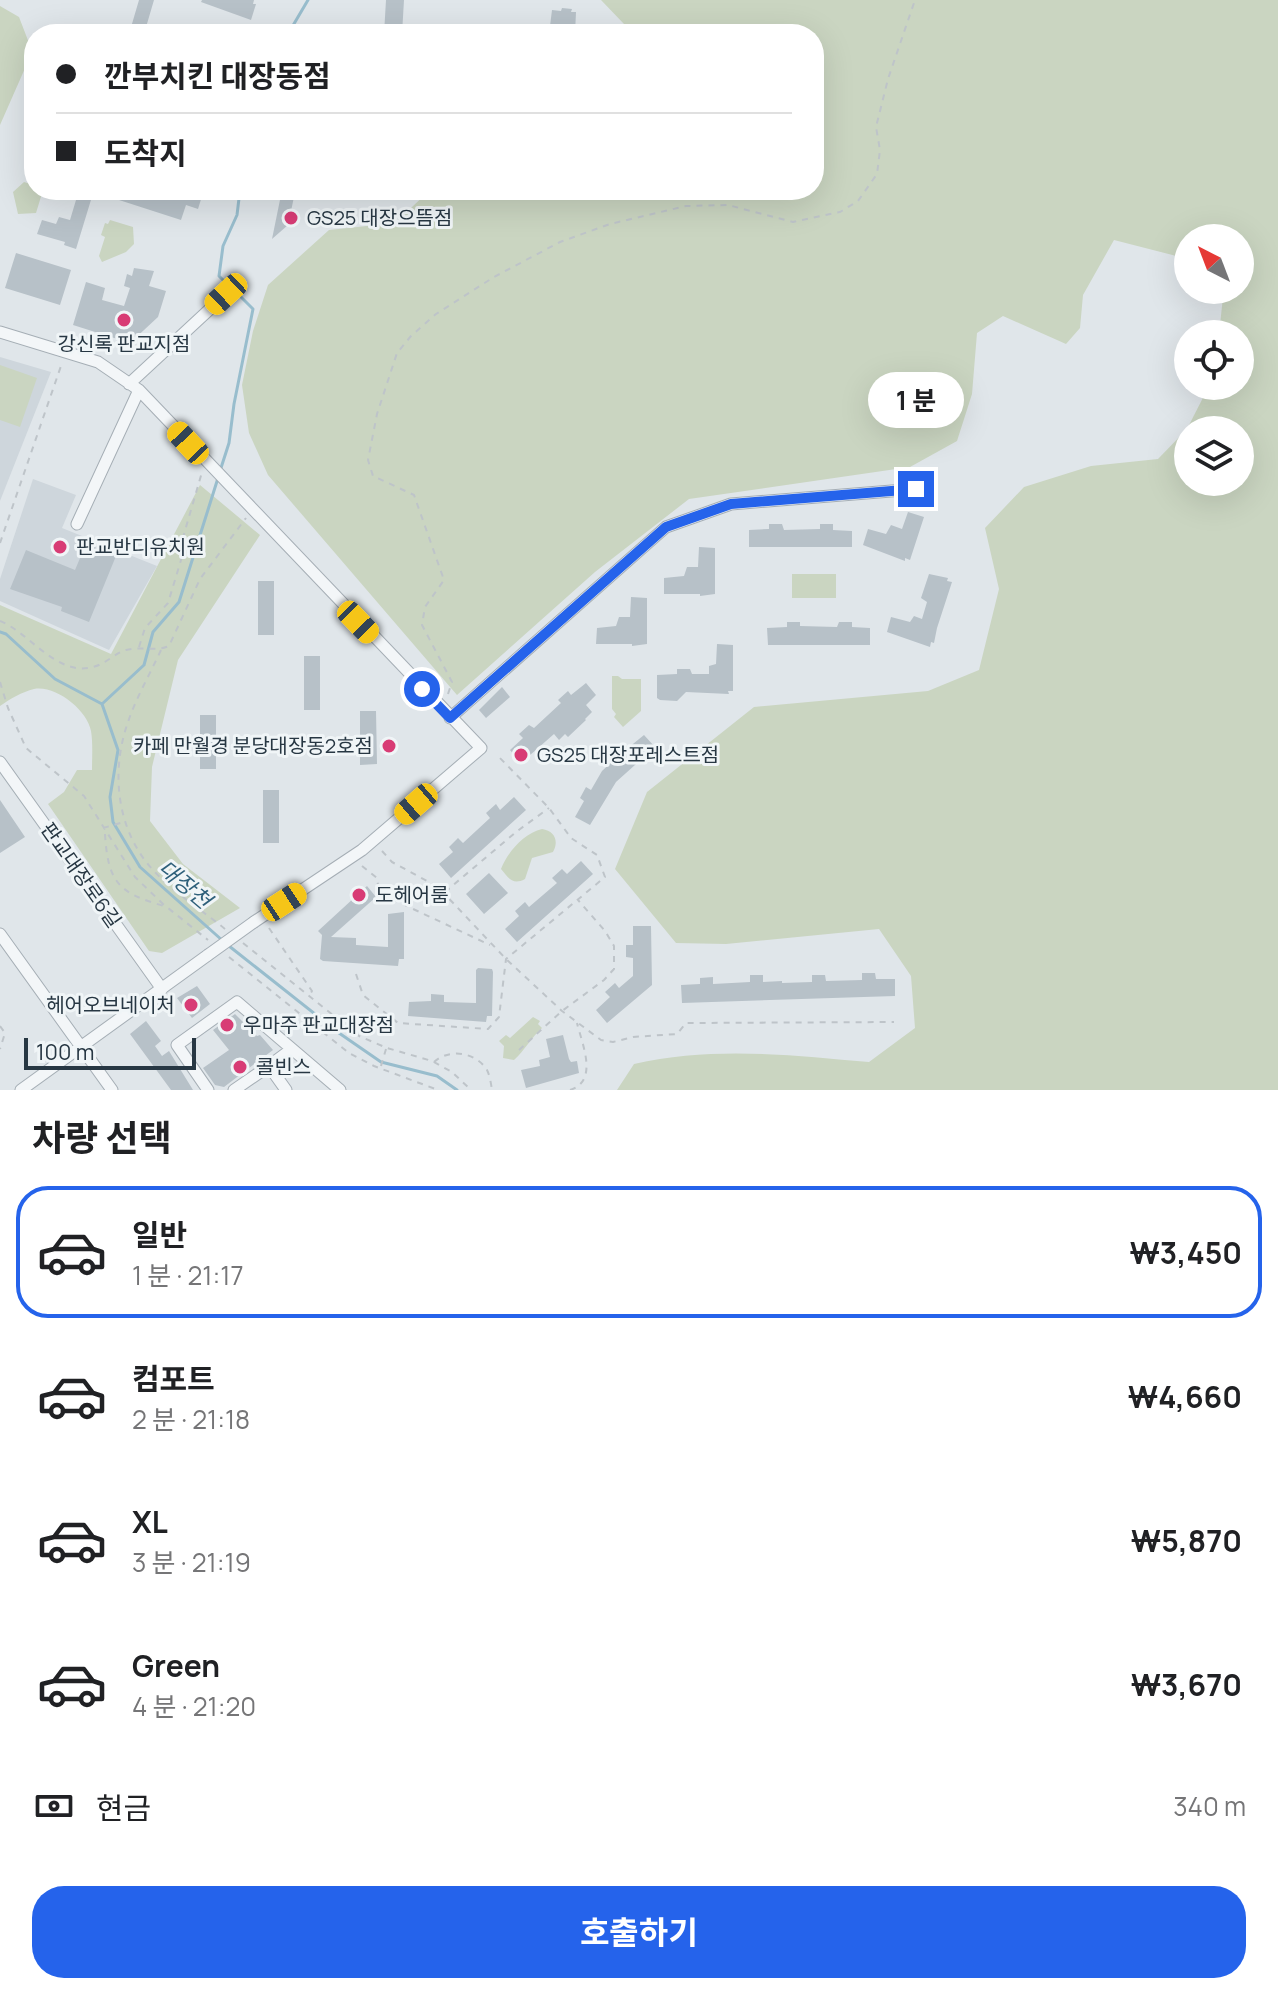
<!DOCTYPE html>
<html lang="ko">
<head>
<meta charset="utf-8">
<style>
  body { margin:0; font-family:Manrope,"Noto Sans KR",sans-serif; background:#f6f6f6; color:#202124; height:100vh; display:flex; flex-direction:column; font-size:30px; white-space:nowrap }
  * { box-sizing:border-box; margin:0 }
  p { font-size:26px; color:#757577 }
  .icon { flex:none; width:44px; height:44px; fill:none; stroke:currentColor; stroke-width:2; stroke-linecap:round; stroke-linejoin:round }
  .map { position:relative; height:1090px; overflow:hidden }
  .panel { display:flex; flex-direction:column; background:#fff; flex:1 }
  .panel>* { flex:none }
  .hud { position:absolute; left:24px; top:24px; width:800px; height:176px; border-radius:32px; box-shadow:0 8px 32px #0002; display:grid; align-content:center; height:176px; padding:0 32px; background:#fff }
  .needle { width:52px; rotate:318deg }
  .fabs { position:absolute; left:1174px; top:224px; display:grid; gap:16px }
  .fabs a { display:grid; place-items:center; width:80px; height:80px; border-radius:50%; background:#fff; box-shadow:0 8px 32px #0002; font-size:40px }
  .scale { position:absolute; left:24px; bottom:20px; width:172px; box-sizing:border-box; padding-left:8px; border:4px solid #273743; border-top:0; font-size:22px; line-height:28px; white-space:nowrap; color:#273743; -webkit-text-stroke:6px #f0f5f7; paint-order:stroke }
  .end { position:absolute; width:36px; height:36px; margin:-18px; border:10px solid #2563eb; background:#fff; box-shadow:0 0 0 4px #fff }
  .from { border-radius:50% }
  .bubble { position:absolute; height:56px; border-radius:28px; background:#fff; box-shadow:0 8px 32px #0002; font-size:26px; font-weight:700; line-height:56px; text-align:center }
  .car { position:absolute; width:24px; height:48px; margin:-24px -12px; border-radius:10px; box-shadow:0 0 6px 2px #0007; background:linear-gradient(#f5c518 24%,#345 0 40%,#f5c518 0 76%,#345 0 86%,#f5c518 0) }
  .hud b { display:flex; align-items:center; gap:28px; height:76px; font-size:30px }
  .hud b+b { border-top:2px solid #e0e0e0 }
  .hud i { width:20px; height:20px; background:#202124 }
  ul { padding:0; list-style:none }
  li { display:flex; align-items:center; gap:24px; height:132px; margin:0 16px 12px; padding:0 16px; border:4px solid transparent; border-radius:32px }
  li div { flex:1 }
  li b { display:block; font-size:30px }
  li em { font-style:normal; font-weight:700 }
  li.selected { border-color:#2563eb }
  li>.icon { width:72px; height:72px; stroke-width:1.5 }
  h2 { padding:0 32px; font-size:36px; line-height:96px }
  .pay { display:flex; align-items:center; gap:20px; height:88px; padding:0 32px; font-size:30px }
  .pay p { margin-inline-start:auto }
  .cta { display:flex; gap:16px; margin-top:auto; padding:16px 32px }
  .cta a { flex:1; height:92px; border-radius:32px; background:#2563eb; color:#fff; font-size:32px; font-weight:700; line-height:92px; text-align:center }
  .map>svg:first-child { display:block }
  .built { fill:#ced6dc }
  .green { fill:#cad5c1; fill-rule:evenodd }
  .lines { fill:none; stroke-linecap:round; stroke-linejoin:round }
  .stream { stroke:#98bdcd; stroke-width:3 }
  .building { fill:#b7c1c8 }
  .minor-casing { stroke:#a5aeb5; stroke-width:13 }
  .path { stroke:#bec4c9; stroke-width:2; stroke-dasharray:6 6; stroke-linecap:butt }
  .minor { stroke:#f3f6f8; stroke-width:11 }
  .minor-bridge-casing { stroke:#a5aeb5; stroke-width:13; stroke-linecap:butt }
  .minor-bridge { stroke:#f3f6f8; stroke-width:11 }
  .route { stroke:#2563eb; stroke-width:10 }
  .poi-dot { fill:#d83c75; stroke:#f0f5f7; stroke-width:3 }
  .labels { text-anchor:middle; stroke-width:6; stroke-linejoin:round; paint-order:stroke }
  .poi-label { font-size:20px; fill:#273743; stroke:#f0f5f7; text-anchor:start }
  .street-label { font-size:20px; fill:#273743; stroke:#f0f5f7 }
  .water-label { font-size:22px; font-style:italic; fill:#2e607a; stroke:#f0f5f7 }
</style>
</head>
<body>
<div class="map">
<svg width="1278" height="1090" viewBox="0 0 1278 1090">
  <rect width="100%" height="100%" fill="#e0e6ea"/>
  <path class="built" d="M0,357L51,372L0,501Z
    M33,479L76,495L62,528L157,566L109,650L0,601V579Z"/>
  <path class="green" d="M601,0H1278V1090H617L634,1064C714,1046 788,1055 869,1062L915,1028L911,976L879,929L726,944L676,943L615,869L647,792L754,707L928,691L979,670L999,589L985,528L1024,487L1091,466L1158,459L1187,429L1209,386H1240V334H1219L1223,297L1221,290H1240V238H1188V259L1114,240L1083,295L1080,328L1066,344L1003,316L977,333L972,394L957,441L910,467L689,499L595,572L457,695L268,475L249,433L242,385L253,331L268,285L329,230L395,223L430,190H814V34H630L624,24ZM1188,430H1240V482H1188Z
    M0,6L19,17L29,43L26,66L0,125Z
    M24,182L34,185V190H43L36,213L18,214L13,192Z
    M110,220L133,227L134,244L126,252L102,262L99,256L105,237L101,235L105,223L108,224Z
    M0,365L37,378L20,427L0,420Z
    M200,485L260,535L178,660L152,767L150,821L183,864L240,908L162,953L149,951L48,804L64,792L77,770H92C92,757 93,743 91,731C87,710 56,685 34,689C22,692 10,699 0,706V605L111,654Z
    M792,574H836V598H792Z
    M612,676H618L622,679H641V711L623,727L614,717L616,714L612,709Z
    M542,829C555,831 559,841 553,852L532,858L525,879C512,886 508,877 501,869C507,853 524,833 542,829Z
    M533,1017L540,1021L538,1024L542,1028C531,1038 525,1050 514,1060L503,1058L504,1046L499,1041L506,1035L510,1038Z"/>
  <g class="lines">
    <path class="stream" d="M288,34L308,0
      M228,285L219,276L223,246L237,215L240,190
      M220,471L229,443L234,404L253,309L234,290
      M0,632L6,634L55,679L102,704L118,750L110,797L113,822L140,867L223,941
      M102,704L144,665L153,632L179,602L218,478
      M229,946L339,1033L381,1062L437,1076L457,1090"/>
  </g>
  <path class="building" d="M139,0H154L144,34H129Z
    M202,0H254L253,4H256L251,20L201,2Z
    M386,0H404L402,34H384Z
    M562,8L572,9L571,12H576L575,34H549L552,10L561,11Z
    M79,190H94L76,249L64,245L65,242L37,234L42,220L56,224L59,217L70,220Z
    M122,190H201L203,193L198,209L186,205L181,220L119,200Z
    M282,190H294V197L288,225L272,239Z
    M16,253L71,270L60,305L5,288Z
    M134,268L154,271L149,286L166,291L158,317L130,343L73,325L86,282L105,288L102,300L124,306L130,288L124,286L127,274L132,276Z
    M908,512L924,517L910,560L905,558V561L863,545L868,529L886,534L891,525L902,529Z
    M769,524H782L784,530L820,529V524H833V530L852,531V547H749V530L769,529Z
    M86,544L116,556L89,622L61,611L62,607L10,589L26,550L75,570Z
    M699,547L715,548V594L700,596V594H664V578L684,576L687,567H698Z
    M929,574L948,578L947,581L952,582L937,628L934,643L931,642L930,647L887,632L891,617L910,622L914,616L922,619L927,602L921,598Z
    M258,581H274V635H258Z
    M631,597L647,598V644L632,646V644H596L597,628L616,626L619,617H630Z
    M787,622H800V626L837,627L839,622H852V627L870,628V645H768L767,628L787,627Z
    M717,644L733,645V691H728L729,694L686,692L677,701L660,700L657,698V675L677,674V669H690L692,674H709V666L716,664Z
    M304,656H320V710H304Z
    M586,683L596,695L586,705L592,712L585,719L586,720L568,737L565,734L559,740L554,734L521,763L510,750L523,738L519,734L529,725L534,728L561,703L558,700L568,691L571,695Z
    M502,687L510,697L486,718L479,710Z
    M360,711H376L377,764L360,765Z
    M200,715H216V769H200Z
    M644,735L655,747L616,782L590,825L575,817L584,801L580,798L586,787L591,790L602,771L618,756L615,752L625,744L628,748Z
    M263,790H279V843H263Z
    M514,797L526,810L451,878L439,864L453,852L449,847L458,838L463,843L490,818L486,813L496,804L500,810Z
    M0,800L25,837L0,853Z
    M581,861L593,874L517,942L505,929L519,916L515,911L525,902L529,907L557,883L552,878L562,869L567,874Z
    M489,873L508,893L484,914L466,894Z
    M367,886L376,897L331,937L356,938V945L388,947V914L404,912V959H399L398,966L323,961L320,959L322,935L318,931Z
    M633,926H651L652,985L607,1023L596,1010L610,997L605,992L615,983L619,988L633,976V958L626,957V945H633Z
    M478,968L492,969L493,972L492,1016H487L486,1022L408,1016L409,1002L431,1001V994L444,995V1002L476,1003V970Z
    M862,973H875L876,979H895V996L682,1003L681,985L700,984V978L713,977V984L750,982V975H763V982L782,981V983L812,982V975H825L826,981L862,980Z
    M197,986L210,1004L192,1018L177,998Z
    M235,1014L257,1036L260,1035L273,1050L224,1087L215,1085L203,1068L229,1050L213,1030Z
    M146,1021L161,1041L155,1046L162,1056L169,1051L193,1090H171L130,1034Z
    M563,1035L569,1059L571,1062L577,1061L579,1073L526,1088L521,1070L540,1066L539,1060L550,1057L546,1039Z"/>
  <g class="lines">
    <g class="minor-casing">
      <path id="minor" d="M0,332L98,362L139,390L481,748L362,850L254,922
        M129,384L238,283
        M77,524L139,390
        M450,718L666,527L731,504L916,489
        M0,762L162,989
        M0,934L112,1090
        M269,1066L292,1049
        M21,1090L208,955
        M208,1090L177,1045L237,1002L340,1090
        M234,1090L269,1066L286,1090"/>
    </g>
    <path class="path" d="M0,543L62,363
      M0,621C30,633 57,677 93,667C106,664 115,653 126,650C141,646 155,652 169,646L200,579L246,518
      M139,647L145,628L168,603L181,560L184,534L202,472
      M161,650C150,674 136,698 128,722C110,773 117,832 154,871C174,893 202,910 225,929
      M0,682L8,708L26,748L84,796L135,877L163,904L208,940
      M448,694L452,682L422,625L425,607L444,580L414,495L373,476L368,460L377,414L397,353L411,336L436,314L494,277L560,242L610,224L686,206L728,205L793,222L840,212L858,201L877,174L880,150L876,127L888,79L915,0
      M103,828L124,822
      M105,834C108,882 118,893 164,906
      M382,851L392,862L438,887L506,959L562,1011L601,1040L613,1042L633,1037L677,1034L686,1023L894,1022
      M362,866L377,878L379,893L490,945
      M445,892L516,832L549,808
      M269,928L312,991L309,996
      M243,943L359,1036L387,1048L432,1061L452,1072L471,1090
      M229,957L349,1053L374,1066L438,1090
      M356,974L363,995L398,1023L488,1029L499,1017L506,959L605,877L597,855L571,838L549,808L496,754
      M0,1026L5,1033L0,1049
      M519,1050L562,1011L604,980L614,969V946L605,931L578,900
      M434,1062C449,1048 476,1052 487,1070C490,1076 491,1084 492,1090
      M381,1066L386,1049
      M570,1090C599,1081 582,1044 577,1023"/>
    <use href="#minor" class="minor"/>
    <g class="minor-bridge-casing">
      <path id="minor-bridge" d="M208,955L254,922"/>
    </g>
    <use href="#minor-bridge" class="minor-bridge"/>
  </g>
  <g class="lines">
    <path class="route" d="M422,689L450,718L666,527L731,504L916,489"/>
  </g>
  <g class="poi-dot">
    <circle cx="291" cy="218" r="8"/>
    <circle cx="124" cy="320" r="8"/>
    <circle cx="60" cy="547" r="8"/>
    <circle cx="389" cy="746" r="8"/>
    <circle cx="521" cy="755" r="8"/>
    <circle cx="359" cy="895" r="8"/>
    <circle cx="191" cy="1005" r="8"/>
    <circle cx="227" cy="1025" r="8"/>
    <circle cx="240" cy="1067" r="8"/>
  </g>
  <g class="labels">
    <g class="poi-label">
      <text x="307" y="225">GS25 대장으뜸점</text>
      <text x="124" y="351" text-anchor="middle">강신록 판교지점</text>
      <text x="76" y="554">판교반디유치원</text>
      <text x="373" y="753" text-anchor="end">카페 만월경 분당대장동2호점</text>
      <text x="537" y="762">GS25 대장포레스트점</text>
      <text x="375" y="902">도헤어룸</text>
      <text x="175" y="1012" text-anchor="end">헤어오브네이처</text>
      <text x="243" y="1032">우마주 판교대장점</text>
      <text x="256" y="1074">콜빈스</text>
    </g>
    <g class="street-label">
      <text transform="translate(81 875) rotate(55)" y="7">판교대장로6길</text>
    </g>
    <g class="water-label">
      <text transform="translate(185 884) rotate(40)" y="8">대장천</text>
    </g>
  </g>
</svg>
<div class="fabs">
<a><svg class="needle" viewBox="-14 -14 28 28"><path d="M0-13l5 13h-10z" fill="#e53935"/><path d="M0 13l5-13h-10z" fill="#757577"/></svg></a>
<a><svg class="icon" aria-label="locate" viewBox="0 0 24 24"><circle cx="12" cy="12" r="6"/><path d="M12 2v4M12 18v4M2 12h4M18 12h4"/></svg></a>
<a><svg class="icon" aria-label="layers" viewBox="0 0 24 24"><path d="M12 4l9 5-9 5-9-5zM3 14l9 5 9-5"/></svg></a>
</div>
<div class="scale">100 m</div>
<i class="end from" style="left:422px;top:689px"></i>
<i class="end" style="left:916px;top:489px"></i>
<div class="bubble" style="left:868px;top:372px;width:96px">1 분</div>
<i class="car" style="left:226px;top:294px;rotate:227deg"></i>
<i class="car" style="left:188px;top:443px;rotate:317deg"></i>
<i class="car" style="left:358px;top:622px;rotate:136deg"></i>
<i class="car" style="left:416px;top:804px;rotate:229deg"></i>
<i class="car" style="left:284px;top:902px;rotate:57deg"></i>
<div class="hud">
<b><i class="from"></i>깐부치킨 대장동점</b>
<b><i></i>도착지</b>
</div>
</div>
<section class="panel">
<h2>차량 선택</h2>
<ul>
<li class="selected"><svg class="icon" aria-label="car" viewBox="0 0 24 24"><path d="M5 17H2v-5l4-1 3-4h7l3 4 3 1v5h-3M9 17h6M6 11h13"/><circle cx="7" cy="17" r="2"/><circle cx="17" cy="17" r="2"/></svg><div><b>일반</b><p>1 분 · 21:17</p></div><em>₩3,450</em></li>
<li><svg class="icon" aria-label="car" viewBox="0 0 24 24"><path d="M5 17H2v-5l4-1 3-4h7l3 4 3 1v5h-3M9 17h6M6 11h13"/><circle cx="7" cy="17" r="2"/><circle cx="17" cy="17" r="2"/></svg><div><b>컴포트</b><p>2 분 · 21:18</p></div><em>₩4,660</em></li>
<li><svg class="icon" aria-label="car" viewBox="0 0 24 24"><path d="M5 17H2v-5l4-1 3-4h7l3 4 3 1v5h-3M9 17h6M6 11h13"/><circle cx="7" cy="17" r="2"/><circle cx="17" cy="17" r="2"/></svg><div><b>XL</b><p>3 분 · 21:19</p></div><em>₩5,870</em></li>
<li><svg class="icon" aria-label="car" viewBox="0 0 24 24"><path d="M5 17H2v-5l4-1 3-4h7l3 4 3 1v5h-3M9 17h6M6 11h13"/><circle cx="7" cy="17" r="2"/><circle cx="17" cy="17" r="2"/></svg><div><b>Green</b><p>4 분 · 21:20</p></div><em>₩3,670</em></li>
</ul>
<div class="pay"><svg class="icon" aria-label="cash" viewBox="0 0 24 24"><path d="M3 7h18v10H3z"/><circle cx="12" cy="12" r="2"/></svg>현금<p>340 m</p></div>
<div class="cta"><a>호출하기</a></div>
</section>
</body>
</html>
